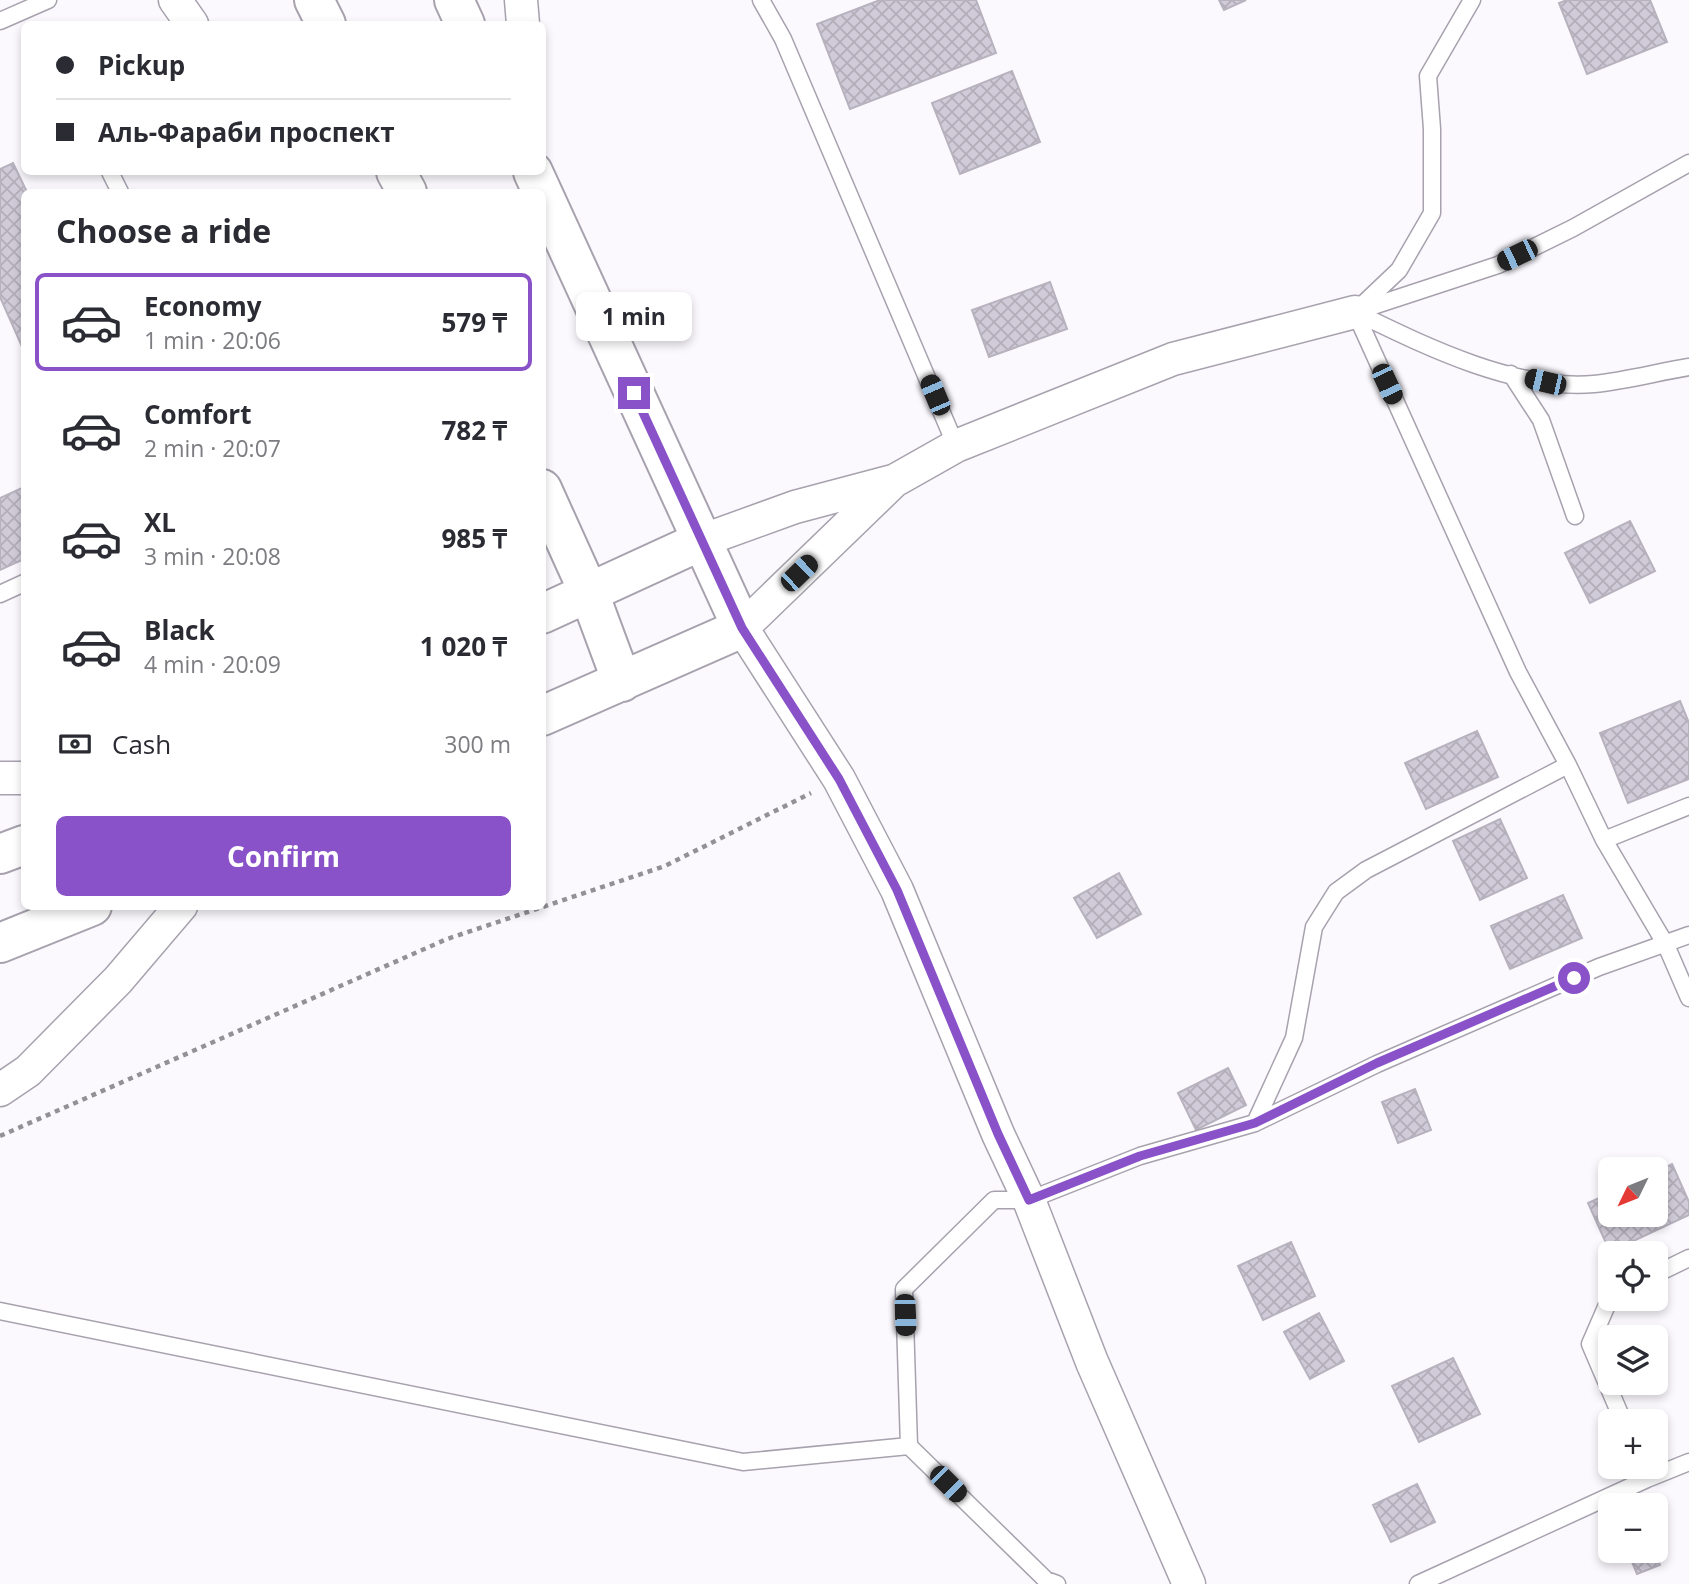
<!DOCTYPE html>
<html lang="en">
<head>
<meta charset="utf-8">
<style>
  body { margin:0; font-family:"Open Sans",sans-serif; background:#f2f2f3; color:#2b2b33; height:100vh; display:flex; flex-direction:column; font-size:26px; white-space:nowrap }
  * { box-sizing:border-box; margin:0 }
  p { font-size:23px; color:#7c7c81 }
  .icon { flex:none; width:38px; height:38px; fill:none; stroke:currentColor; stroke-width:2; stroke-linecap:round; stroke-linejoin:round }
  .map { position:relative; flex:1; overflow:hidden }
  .panel { position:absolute; left:21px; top:189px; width:525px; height:721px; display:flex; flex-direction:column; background:#fff; border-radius:10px; box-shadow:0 4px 10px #0003 }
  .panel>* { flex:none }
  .guide { position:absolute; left:21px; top:21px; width:525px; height:154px; border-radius:10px; box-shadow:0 4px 10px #0003; display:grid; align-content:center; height:154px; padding:0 35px; background:#fff }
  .needle { width:46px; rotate:227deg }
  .controls { position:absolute; left:1598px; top:1157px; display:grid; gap:14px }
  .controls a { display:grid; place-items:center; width:70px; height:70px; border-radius:10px; background:#fff; box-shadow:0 4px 10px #0003; font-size:35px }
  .end { position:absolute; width:32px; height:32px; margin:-16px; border:9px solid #8952c9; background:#fff; box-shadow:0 0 0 4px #fff }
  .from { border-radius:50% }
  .bubble { position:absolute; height:49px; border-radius:10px; background:#fff; box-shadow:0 4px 10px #0003; font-size:23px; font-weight:700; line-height:49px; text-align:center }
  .car { position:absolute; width:21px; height:42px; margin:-21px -10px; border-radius:9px; box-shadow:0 0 5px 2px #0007; background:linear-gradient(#222 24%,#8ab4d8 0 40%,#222 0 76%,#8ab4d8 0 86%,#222 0) }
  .guide b { display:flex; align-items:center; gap:24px; height:66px; font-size:26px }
  .guide b+b { border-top:2px solid #e1e1e2 }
  .guide i { width:18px; height:18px; background:#2b2b33 }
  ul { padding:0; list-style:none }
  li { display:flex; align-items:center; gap:21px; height:98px; margin:0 14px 10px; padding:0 21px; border:4px solid transparent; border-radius:10px }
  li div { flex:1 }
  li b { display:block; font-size:26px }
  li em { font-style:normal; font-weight:700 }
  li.active { border-color:#8952c9 }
  li>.icon { width:63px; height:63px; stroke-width:1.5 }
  h2 { padding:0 35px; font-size:32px; line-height:84px }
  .pay { display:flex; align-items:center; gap:18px; height:77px; padding:0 35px; font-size:26px }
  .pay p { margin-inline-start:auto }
  .button { display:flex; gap:14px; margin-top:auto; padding:14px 35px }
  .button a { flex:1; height:80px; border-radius:10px; background:#8952c9; color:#fff; font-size:28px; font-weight:700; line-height:80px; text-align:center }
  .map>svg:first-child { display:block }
  .building { fill:url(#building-cross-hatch); stroke:#b6b2be; stroke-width:2 }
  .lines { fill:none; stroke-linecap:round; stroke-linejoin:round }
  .service-casing { stroke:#a7a2ae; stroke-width:19 }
  .minor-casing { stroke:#a7a2ae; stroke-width:35 }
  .tertiary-casing { stroke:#a7a2ae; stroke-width:42 }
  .path { stroke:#939196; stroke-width:4.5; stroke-dasharray:5 5; stroke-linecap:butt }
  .service { stroke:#fff; stroke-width:16 }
  .minor { stroke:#fff; stroke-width:32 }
  .tertiary { stroke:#fff; stroke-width:38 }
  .route { stroke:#8952c9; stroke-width:9 }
</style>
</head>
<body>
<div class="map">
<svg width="1689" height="1584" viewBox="0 0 1689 1584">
  <defs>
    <pattern id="building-cross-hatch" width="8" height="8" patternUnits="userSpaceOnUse" patternTransform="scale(1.75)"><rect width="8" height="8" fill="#d0cbd8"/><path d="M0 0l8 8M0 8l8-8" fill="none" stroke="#b2adb8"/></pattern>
  </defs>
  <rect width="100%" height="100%" fill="#fbf9fe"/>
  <path class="building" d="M880,0H976L996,53L850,109L817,24Z
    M1219,0H1246L1224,10Z
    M1567,0H1650L1667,42L1587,74L1559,3Z
    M1012,71L1040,142L960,174L932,103Z
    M13,163L27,192H24V351L0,297V169Z
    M1050,282L1067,329L989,357L972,310Z
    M24,487V559L0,570V498Z
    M1630,521L1655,571L1590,603L1565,553Z
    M1680,701L1689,723V779L1628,803L1600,733Z
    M1477,731L1498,777L1426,809L1405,763Z
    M1500,819L1527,878L1480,900L1453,841Z
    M1119,873L1141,914L1097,938L1074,898Z
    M1563,895L1582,938L1510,969L1491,926Z
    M1228,1068L1246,1105L1196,1130L1178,1093Z
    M1415,1089L1431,1130L1398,1143L1382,1102Z
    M1672,1164L1689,1202V1215L1610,1252L1588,1203L1610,1193V1214H1656V1172Z
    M1291,1242L1315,1296L1263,1320L1238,1266Z
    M1319,1313L1344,1361L1310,1379L1284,1332Z
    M1453,1358L1480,1414L1419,1442L1392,1386Z
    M1417,1484L1435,1522L1391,1542L1373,1505Z
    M1627,1550H1654L1660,1565L1637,1574Z"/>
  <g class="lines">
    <g class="service-casing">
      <path id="service" d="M761,0L783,39L956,446
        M0,21L48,0
        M110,172L120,192
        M1359,308L1399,270L1432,213V129L1428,76L1472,0
        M1355,312L1518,672L1568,765L1604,840L1666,945L1689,998
        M1355,312L1498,265L1573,228L1689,163
        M1355,312C1423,345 1515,391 1594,384C1625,381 1658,372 1689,367
        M1511,374L1541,420L1575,516
        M0,594L24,583
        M1604,840L1689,806
        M1255,1123L1294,1038L1314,927L1336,892L1366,870L1568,765
        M1656,1274L1689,1258
        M1610,1298L1590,1344L1623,1421
        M0,1311L743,1462L909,1446L1046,1580L1057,1584
        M909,1446L904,1289L994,1200H1029L1140,1156L1255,1123L1377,1064L1599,967L1689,935
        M1647,1479L1689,1462
        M1418,1584L1647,1479L1642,1466"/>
    </g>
    <g class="minor-casing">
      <path id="minor" d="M175,0L192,24
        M521,0L523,24
        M701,541L795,507L893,481
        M0,778H24
        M0,1090L28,1071L118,980L181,906
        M1189,1584L1092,1362L1029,1200L998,1134L897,890L839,779L742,628L894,481L956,446L1173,359L1355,312"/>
    </g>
    <g class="tertiary-casing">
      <path id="tertiary" d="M314,0L326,24
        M454,0L465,24
        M396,172L407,192
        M533,172L742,628L542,716
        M542,489L589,593L622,682
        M542,614L701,541
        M0,854L24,845
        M0,943L92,906"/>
    </g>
    <path class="path" d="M0,1136L447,939L665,866L811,793"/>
    <use href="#service" class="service"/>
    <use href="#minor" class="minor"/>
    <use href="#tertiary" class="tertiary"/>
  </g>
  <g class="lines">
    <path class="route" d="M634,393L742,628L839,779L897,890L998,1134L1029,1200L1140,1156L1255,1123L1377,1063L1574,978"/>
  </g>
</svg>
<div class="controls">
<a><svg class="needle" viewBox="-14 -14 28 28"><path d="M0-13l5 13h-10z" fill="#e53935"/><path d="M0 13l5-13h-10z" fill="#7c7c81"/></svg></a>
<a><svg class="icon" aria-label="locate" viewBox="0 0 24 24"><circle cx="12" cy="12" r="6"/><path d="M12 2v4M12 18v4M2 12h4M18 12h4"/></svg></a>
<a><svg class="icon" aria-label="layers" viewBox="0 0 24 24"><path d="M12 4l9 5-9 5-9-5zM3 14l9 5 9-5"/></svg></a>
<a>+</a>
<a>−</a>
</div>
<i class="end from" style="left:1574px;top:978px"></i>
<i class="end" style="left:634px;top:393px"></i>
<div class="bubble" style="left:576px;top:292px;width:116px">1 min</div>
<i class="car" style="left:1517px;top:255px;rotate:244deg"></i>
<i class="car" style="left:1545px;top:382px;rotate:283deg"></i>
<i class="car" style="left:1387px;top:384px;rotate:155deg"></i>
<i class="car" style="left:935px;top:395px;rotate:337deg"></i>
<i class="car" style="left:799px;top:573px;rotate:46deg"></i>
<i class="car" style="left:905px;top:1315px;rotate:178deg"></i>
<i class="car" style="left:948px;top:1484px;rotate:135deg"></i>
<div class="guide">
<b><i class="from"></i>Pickup</b>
<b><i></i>Аль-Фараби проспект</b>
</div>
<section class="panel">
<h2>Choose a ride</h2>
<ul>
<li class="active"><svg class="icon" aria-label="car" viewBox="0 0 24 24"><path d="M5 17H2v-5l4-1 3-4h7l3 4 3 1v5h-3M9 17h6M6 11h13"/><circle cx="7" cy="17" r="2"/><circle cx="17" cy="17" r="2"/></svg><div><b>Economy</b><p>1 min · 20:06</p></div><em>579 ₸</em></li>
<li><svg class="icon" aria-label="car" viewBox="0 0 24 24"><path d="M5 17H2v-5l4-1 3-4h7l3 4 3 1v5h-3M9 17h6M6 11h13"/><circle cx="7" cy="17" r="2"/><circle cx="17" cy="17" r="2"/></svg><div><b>Comfort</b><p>2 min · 20:07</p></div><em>782 ₸</em></li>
<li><svg class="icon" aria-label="car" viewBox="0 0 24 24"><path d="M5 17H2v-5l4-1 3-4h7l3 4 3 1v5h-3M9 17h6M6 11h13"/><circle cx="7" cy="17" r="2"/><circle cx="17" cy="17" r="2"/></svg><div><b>XL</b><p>3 min · 20:08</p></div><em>985 ₸</em></li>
<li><svg class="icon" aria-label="car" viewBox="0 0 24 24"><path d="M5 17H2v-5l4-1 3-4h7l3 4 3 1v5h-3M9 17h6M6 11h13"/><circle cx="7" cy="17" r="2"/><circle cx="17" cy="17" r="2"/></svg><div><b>Black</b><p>4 min · 20:09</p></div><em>1 020 ₸</em></li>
</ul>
<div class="pay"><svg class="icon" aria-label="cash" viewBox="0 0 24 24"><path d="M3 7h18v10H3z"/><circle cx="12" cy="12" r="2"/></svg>Cash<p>300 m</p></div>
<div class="button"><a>Confirm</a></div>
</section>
</div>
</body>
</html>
